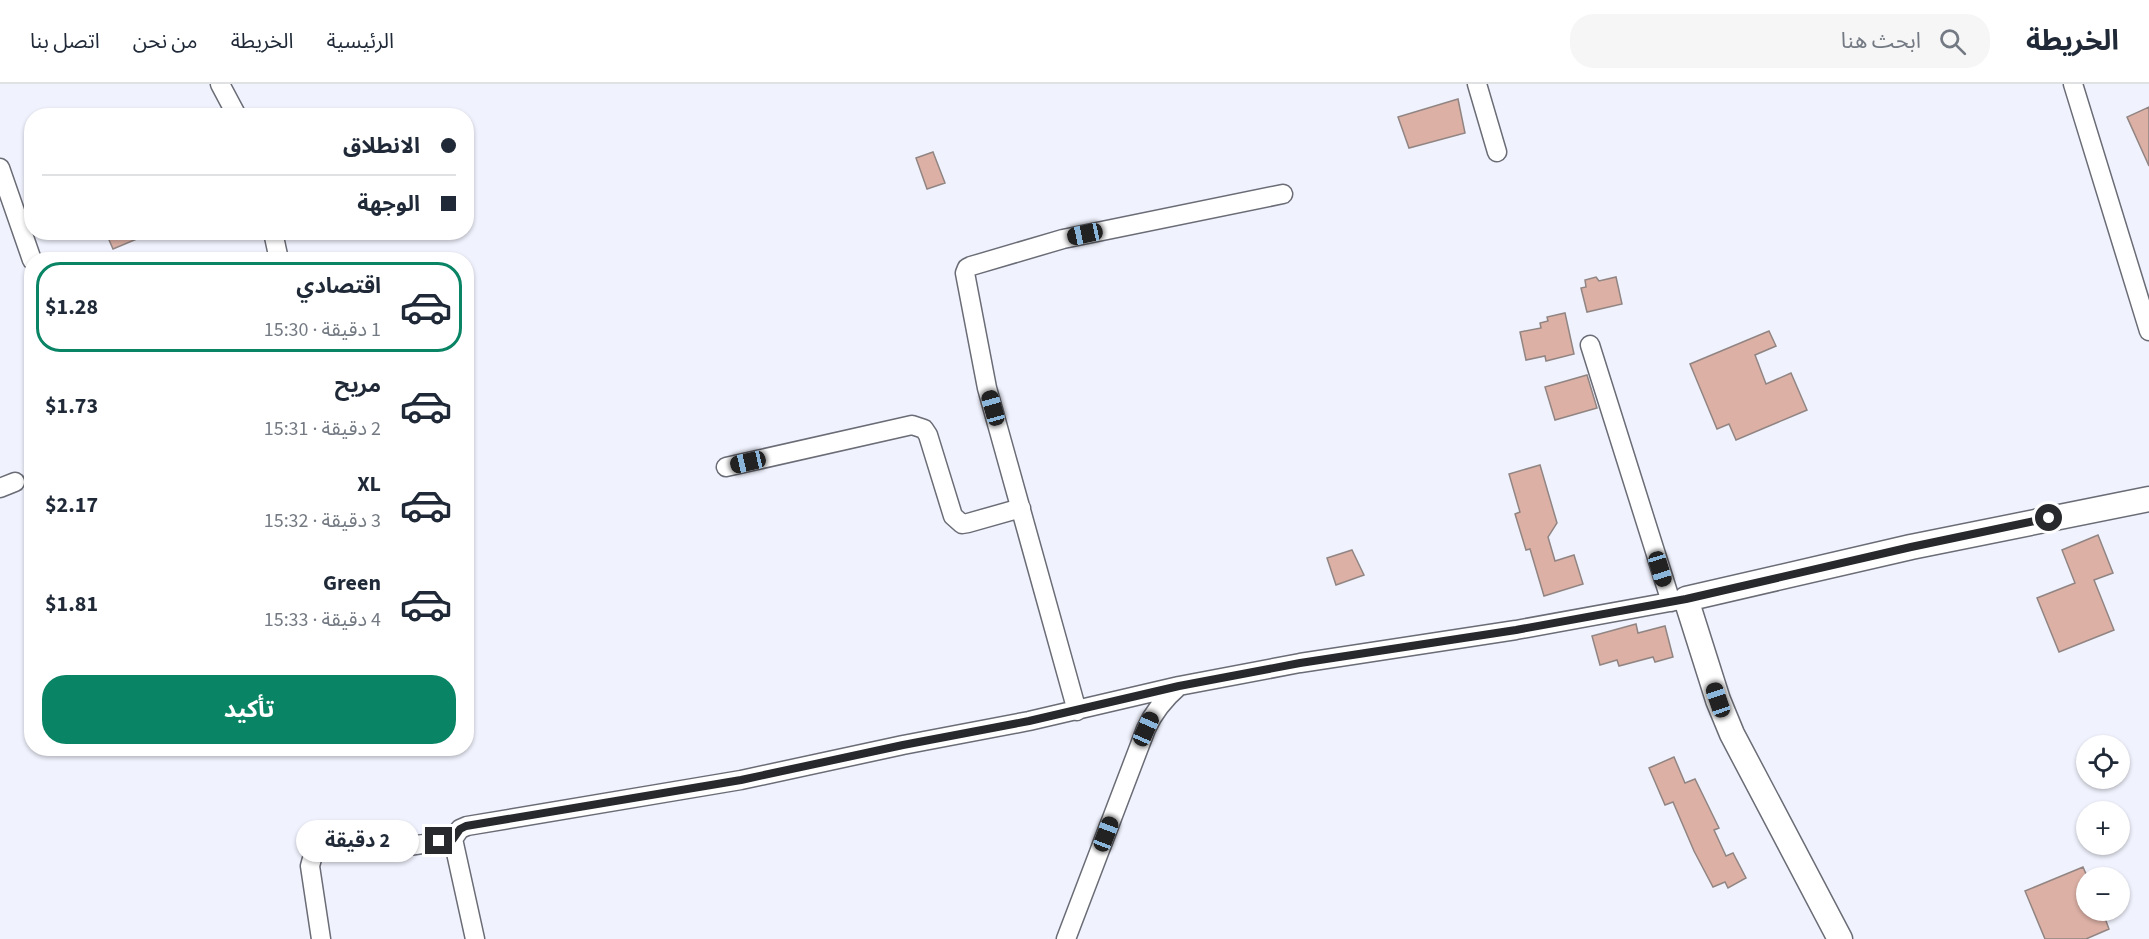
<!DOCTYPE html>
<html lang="ar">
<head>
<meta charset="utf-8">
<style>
  body { margin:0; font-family:"Source Sans 3","Noto Sans Arabic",sans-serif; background:#f6f6f7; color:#1f2937; direction:rtl; height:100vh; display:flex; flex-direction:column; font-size:22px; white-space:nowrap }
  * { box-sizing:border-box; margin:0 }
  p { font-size:20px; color:#747a83 }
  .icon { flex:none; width:33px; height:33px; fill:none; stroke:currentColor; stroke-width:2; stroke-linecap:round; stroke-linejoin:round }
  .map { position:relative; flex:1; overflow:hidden; direction:ltr }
  .panel { position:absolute; left:24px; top:168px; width:450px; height:504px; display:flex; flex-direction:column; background:#fff; border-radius:24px; box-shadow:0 2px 4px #0004; direction:rtl }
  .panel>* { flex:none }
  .guide { position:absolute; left:24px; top:24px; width:450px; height:132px; border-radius:24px; box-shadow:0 2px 4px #0004; direction:rtl; display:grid; align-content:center; height:132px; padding:0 18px; background:#fff }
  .tools { position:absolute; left:2076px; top:651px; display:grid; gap:12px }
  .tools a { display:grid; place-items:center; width:54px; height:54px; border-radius:50%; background:#fff; box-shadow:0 2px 4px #0004; font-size:30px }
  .end { position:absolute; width:27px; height:27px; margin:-14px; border:8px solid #28292d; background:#fff; box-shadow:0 0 0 3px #fff }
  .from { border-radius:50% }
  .bubble { position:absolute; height:42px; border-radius:21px; background:#fff; box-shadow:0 2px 4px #0004; font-size:20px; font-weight:700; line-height:42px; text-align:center; direction:rtl }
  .car { position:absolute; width:18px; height:36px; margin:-18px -9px; border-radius:8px; box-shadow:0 0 4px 2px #0007; background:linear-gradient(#222 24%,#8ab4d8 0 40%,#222 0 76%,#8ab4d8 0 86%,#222 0) }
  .guide b { display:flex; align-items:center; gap:21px; height:57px; font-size:22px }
  .guide b+b { border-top:2px solid #e0e1e3 }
  .guide i { width:15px; height:15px; background:#1f2937 }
  ul { padding:10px 0 0; list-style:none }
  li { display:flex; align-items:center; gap:18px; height:90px; margin:0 12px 9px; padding:0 6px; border:3px solid transparent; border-radius:24px }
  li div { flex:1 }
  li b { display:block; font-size:22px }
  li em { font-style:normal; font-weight:700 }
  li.current { border-color:#098465 }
  li>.icon { width:54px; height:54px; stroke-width:1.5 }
  .cta { display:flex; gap:12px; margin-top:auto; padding:12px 18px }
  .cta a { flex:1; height:69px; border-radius:24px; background:#098465; color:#fff; font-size:24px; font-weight:700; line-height:69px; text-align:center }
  header { display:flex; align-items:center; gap:36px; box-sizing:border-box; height:84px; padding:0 30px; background:#fff; border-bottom:2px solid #e0e1e3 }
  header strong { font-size:28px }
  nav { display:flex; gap:33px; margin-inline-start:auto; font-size:21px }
  .search { width:420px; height:54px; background:#f6f6f7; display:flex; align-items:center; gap:15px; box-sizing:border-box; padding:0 21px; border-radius:24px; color:#747a83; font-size:22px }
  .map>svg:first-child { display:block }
  .building { fill:#dcb0a5; stroke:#918583; stroke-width:1.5 }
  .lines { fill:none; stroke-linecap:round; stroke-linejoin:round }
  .minor-casing { stroke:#6a6c76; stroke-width:21 }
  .major-casing { stroke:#6a6c76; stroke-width:27 }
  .minor { stroke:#fff; stroke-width:18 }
  .major { stroke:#fff; stroke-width:24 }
  .route { stroke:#28292d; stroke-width:8 }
</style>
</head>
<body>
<header>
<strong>الخريطة</strong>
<div class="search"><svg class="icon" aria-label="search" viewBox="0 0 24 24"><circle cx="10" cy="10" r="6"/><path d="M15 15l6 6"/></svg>ابحث هنا</div>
<nav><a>الرئيسية</a><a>الخريطة</a><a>من نحن</a><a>اتصل بنا</a></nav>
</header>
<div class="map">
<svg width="2149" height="855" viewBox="0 0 2149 855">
  <rect width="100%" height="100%" fill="#f0f2fd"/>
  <path class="building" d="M1458,15L1465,49L1409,64L1398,33Z
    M2149,23V82L2127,33Z
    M933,68L945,99L927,105L916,74Z
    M106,149H151L113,165Z
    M1596,193L1599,197L1616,193L1622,220L1587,228L1581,204L1586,203L1585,196Z
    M1565,229L1574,270L1546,277L1545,272L1526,276L1520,248L1541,244L1540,239L1548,237L1547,233Z
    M1769,247L1776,262L1755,271L1766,300L1791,289L1807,326L1736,356L1729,340L1717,345L1690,280Z
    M1587,291L1597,324L1555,336L1545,303Z
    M1540,381L1557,439L1548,453L1555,477L1574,471L1583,500L1544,512L1530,465L1526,466L1515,430L1520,428L1509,390Z
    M2098,451L2113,489L2094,496L2114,546L2059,568L2037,514L2075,499L2062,466Z
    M1352,466L1364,491L1336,501L1327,474Z
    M1636,540L1638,549L1665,542L1673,573L1655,578L1653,573L1619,582L1617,576L1600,581L1592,552Z
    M1674,673L1685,699L1695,695L1719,744L1714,746L1726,772L1733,769L1746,794L1728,804L1725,798L1713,803L1694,767L1673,718L1665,721L1649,684Z
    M2083,783L2086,790V826H2102L2109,845L2086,855H2045L2025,807Z"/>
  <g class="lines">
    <g class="minor-casing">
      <path id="minor" d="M220,0L237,32
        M1477,0L1497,68
        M2073,0L2149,247
        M0,84L32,176
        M273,148L279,176
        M1590,261L1671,518
        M726,383L912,341L924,345L928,351L953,432L962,440L968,439L1021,424
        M0,404L15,398
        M1077,627L987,304L965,189L967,184L971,182L1063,155L1283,110
        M453,755L475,855
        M321,855L310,782L313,771C335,756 380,763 406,762C422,761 437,758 453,755L460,745L467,742L741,696L903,661L1029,637L1179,602
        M1066,855L1146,645C1154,627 1164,615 1179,602L1300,579L1516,546L1686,515"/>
    </g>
    <g class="major-casing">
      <path id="major" d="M1840,855L1732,650L1718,616L1686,515L1911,463L2149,415"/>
    </g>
    <use href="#minor" class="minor"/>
    <use href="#major" class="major"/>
  </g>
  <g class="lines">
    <path class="route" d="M439,757L453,755L460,745L466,742L741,696L903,661L1029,637L1179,602L1300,579L1516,546L1686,515L1911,463L2049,434"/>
  </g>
</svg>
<div class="tools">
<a><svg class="icon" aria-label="locate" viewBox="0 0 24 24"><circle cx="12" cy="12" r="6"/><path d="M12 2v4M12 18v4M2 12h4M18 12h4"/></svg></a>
<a>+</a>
<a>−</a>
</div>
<i class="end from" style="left:2049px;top:434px"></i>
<i class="end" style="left:439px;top:757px"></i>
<div class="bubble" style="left:296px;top:736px;width:123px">2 دقيقة</div>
<i class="car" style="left:1085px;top:150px;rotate:258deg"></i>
<i class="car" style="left:993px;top:324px;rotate:344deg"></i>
<i class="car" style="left:748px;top:378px;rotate:257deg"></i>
<i class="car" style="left:1660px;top:485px;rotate:163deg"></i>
<i class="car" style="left:1718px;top:616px;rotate:341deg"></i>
<i class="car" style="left:1146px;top:645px;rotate:24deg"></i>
<i class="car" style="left:1106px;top:750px;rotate:21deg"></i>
<div class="guide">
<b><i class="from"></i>الانطلاق</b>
<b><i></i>الوجهة</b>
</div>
<section class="panel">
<ul>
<li class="current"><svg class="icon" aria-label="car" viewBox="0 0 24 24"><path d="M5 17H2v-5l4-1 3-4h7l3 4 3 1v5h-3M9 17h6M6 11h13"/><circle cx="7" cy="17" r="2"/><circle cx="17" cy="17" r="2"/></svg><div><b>اقتصادي</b><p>1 دقيقة · 15:30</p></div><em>$1.28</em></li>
<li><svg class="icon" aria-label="car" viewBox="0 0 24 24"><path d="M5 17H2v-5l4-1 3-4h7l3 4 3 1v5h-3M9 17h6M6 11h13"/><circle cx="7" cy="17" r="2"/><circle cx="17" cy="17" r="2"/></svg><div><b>مريح</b><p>2 دقيقة · 15:31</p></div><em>$1.73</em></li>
<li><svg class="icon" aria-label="car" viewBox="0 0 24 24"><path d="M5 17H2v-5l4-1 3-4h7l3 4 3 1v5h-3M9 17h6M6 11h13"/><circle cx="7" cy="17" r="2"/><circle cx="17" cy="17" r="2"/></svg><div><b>XL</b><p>3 دقيقة · 15:32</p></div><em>$2.17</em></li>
<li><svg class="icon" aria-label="car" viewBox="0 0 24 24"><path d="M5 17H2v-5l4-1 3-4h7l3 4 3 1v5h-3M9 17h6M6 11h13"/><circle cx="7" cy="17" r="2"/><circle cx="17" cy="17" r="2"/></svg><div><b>Green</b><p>4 دقيقة · 15:33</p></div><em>$1.81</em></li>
</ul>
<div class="cta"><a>تأكيد</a></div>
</section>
</div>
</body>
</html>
